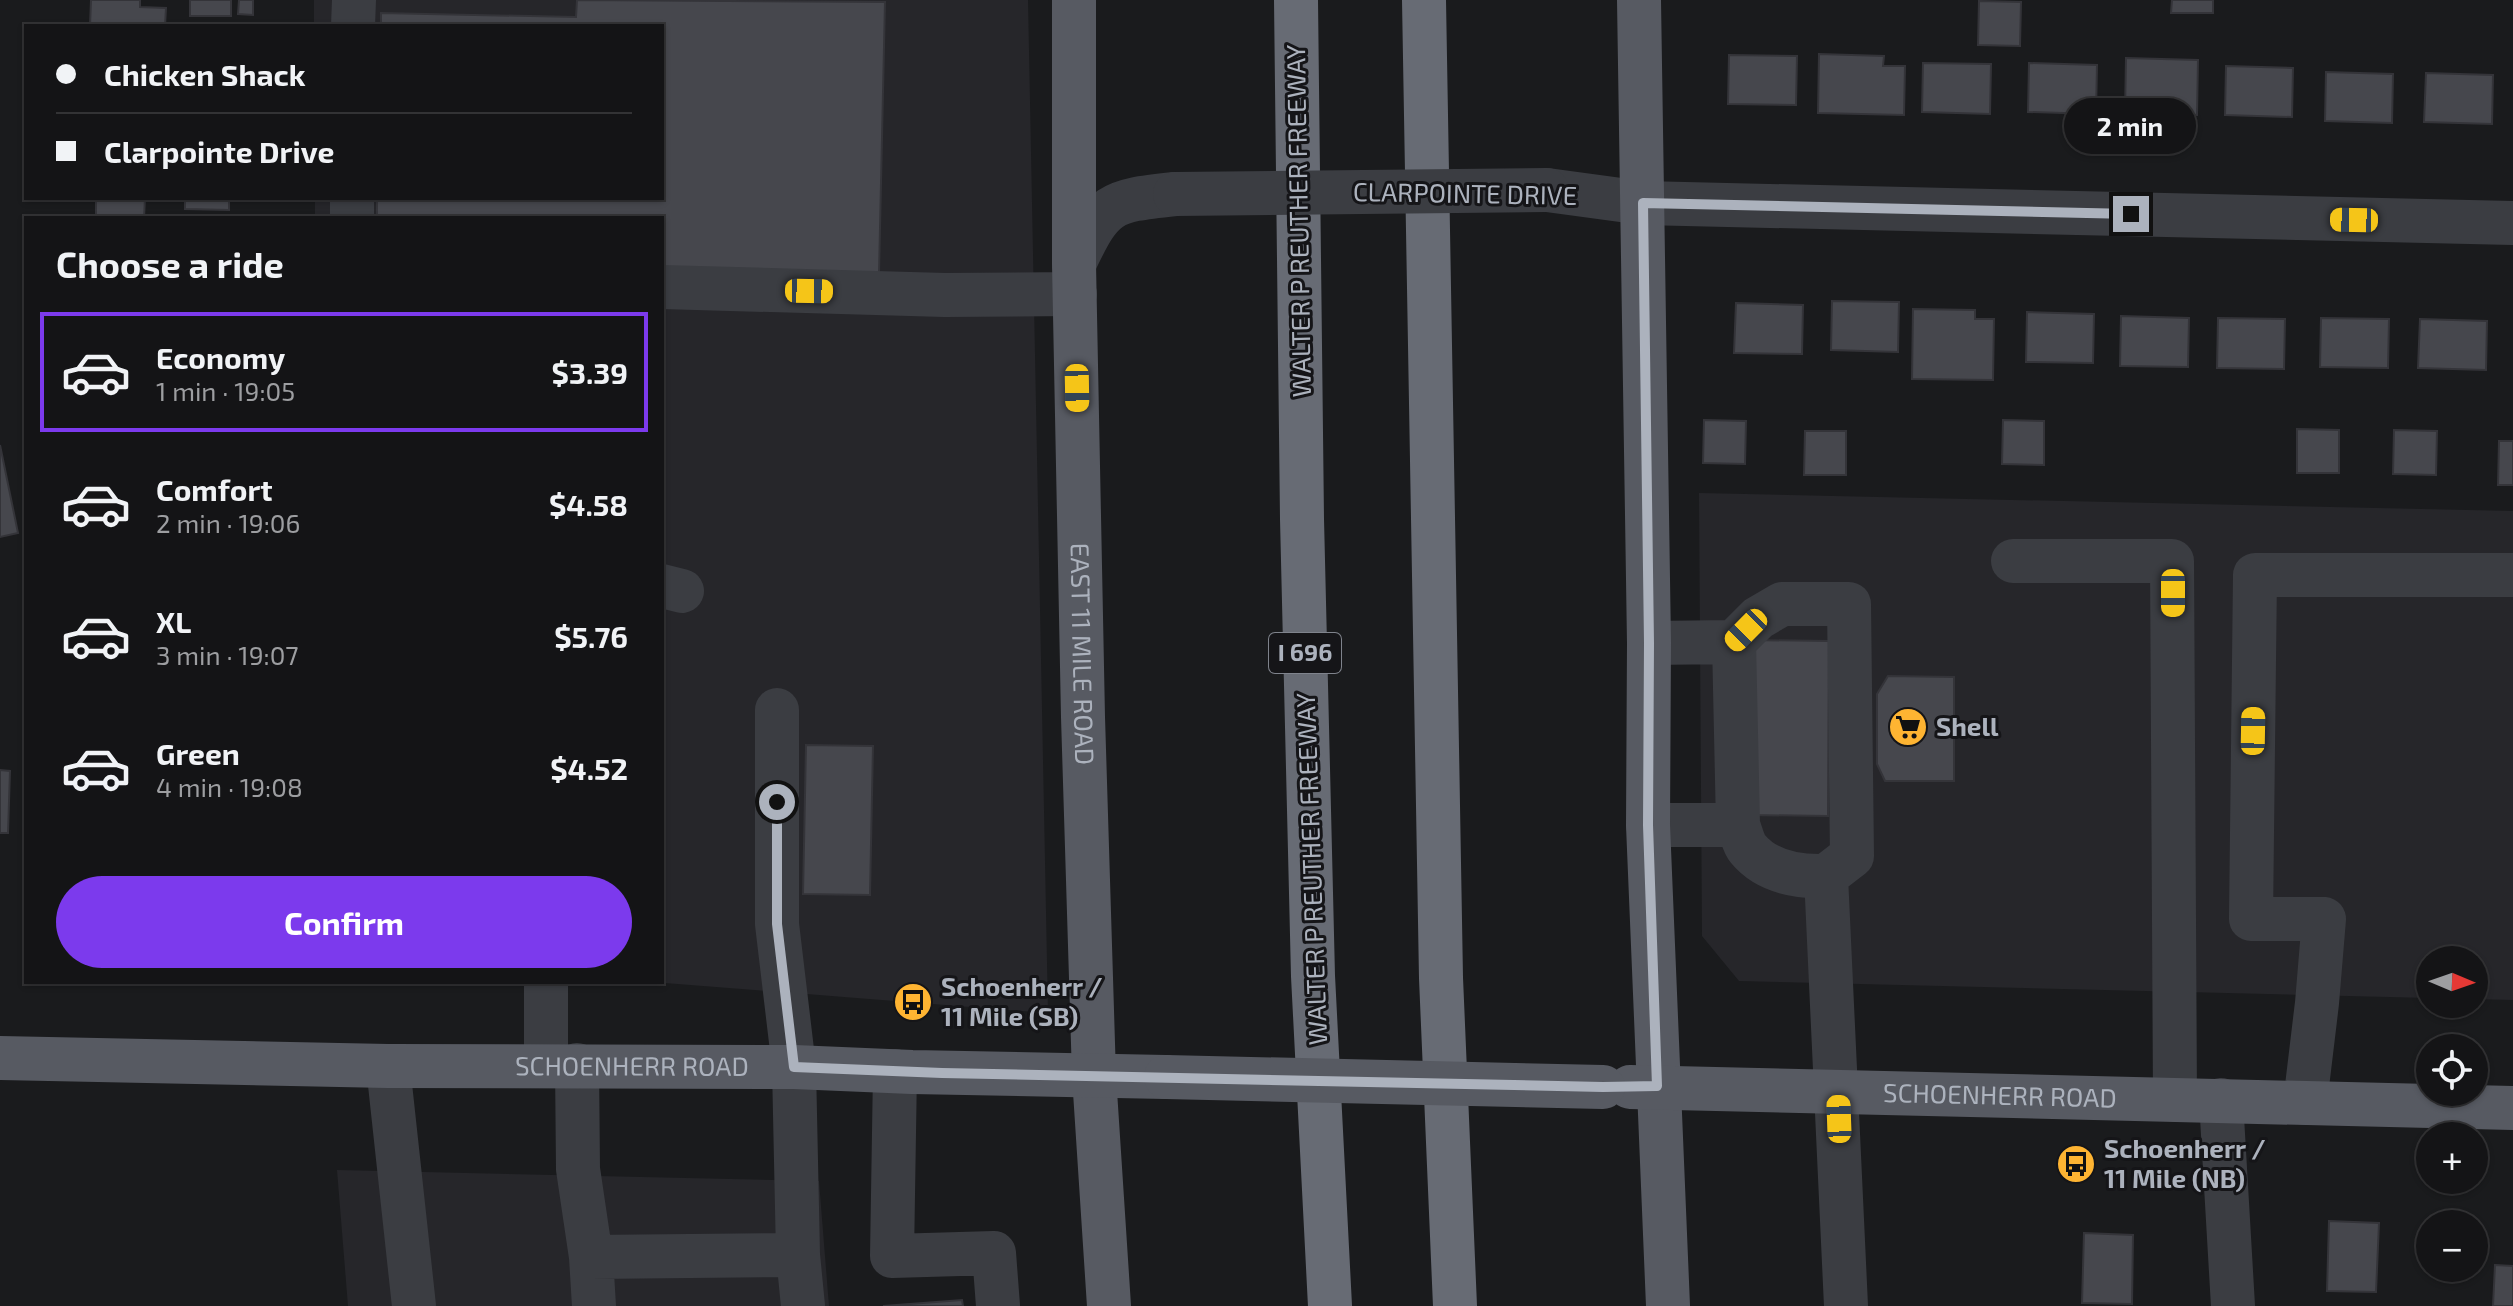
<!DOCTYPE html>
<html lang="en">
<head>
<meta charset="utf-8">
<style>
  body { margin:0; font-family:"Exo 2",sans-serif; background:#212123; color:#f1f3f6; height:100vh; display:flex; flex-direction:column; font-size:30px; white-space:nowrap }
  * { box-sizing:border-box; margin:0 }
  p { font-size:26px; color:#9d9ea1 }
  .icon { flex:none; width:44px; height:44px; fill:none; stroke:currentColor; stroke-width:2; stroke-linecap:round; stroke-linejoin:round }
  .map { position:relative; flex:1; overflow:hidden }
  .sheet { position:absolute; left:24px; top:216px; width:640px; height:768px; display:flex; flex-direction:column; background:#141416; border-radius:0px; box-shadow:0 2px 6px #0004,0 0 0 2px #333335 }
  .sheet>* { flex:none }
  .hud { position:absolute; left:24px; top:24px; width:640px; height:176px; border-radius:0px; box-shadow:0 2px 6px #0004,0 0 0 2px #333335; display:grid; align-content:center; height:176px; padding:0 32px; background:#141416 }
  .needle { width:52px; rotate:92deg }
  .buttons { position:absolute; left:2416px; top:946px; display:grid; gap:16px }
  .buttons a { display:grid; place-items:center; width:72px; height:72px; border-radius:50%; background:#141416; box-shadow:0 2px 6px #0004,0 0 0 2px #333335; font-size:40px }
  .end { position:absolute; width:36px; height:36px; margin:-18px; border:10px solid #acb2bd; background:#111; box-shadow:0 0 0 4px #111 }
  .from { border-radius:50% }
  .bubble { position:absolute; height:56px; border-radius:28px; background:#141416; box-shadow:0 2px 6px #0004,0 0 0 2px #333335; font-size:26px; font-weight:700; line-height:56px; text-align:center }
  .car { position:absolute; width:24px; height:48px; margin:-24px -12px; border-radius:10px; box-shadow:0 0 6px 2px #0007; background:linear-gradient(#f5c518 24%,#345 0 40%,#f5c518 0 76%,#345 0 86%,#f5c518 0) }
  .hud b { display:flex; align-items:center; gap:28px; height:76px; font-size:30px }
  .hud b+b { border-top:2px solid #333335 }
  .hud i { width:20px; height:20px; background:#f1f3f6 }
  ul { padding:0; list-style:none }
  li { display:flex; align-items:center; gap:24px; height:120px; margin:0 16px 12px; padding:0 16px; border:4px solid transparent; border-radius:0px }
  li div { flex:1 }
  li b { display:block; font-size:30px }
  li em { font-style:normal; font-weight:700 }
  li.current { border-color:#7c3aed }
  li>.icon { width:72px; height:72px; stroke-width:1.5 }
  h2 { padding:0 32px; font-size:36px; line-height:96px }
  .action { display:flex; gap:16px; margin-top:auto; padding:16px 32px }
  .action a { flex:1; height:92px; border-radius:48px; background:#7c3aed; color:#fff; font-size:32px; font-weight:700; line-height:92px; text-align:center }
  .map>svg:first-child { display:block }
  .built { fill:#26262a }
  .building { fill:#46474d; stroke:#343439; stroke-width:2 }
  .lines { fill:none; stroke-linecap:round; stroke-linejoin:round }
  .minor { stroke:#3b3d42; stroke-width:44 }
  .major { stroke:#575a62; stroke-width:44 }
  .highway { stroke:#676b74; stroke-width:44 }
  .minor-bridge { stroke:#3b3d42; stroke-width:44 }
  .major-bridge { stroke:#575a62; stroke-width:44 }
  .route { stroke:#acb2bd; stroke-width:10 }
  .labels { text-anchor:middle; stroke-width:6; stroke-linejoin:round; paint-order:stroke }
  .shield { fill:#151518; stroke:#7f838c; stroke-width:2 }
  .shield-label { font-size:24px; font-weight:bold; fill:#acb2bd }
  .street-label { font-size:26px; fill:#acb2bd; stroke:#151518 }
  .poi-label { font-size:26px; font-weight:bold; fill:#acb2bd; stroke:#151518; text-anchor:start }
</style>
</head>
<body>
<div class="map">
<svg width="2513" height="1306" viewBox="0 0 2513 1306">
  <rect width="100%" height="100%" fill="#1a1b1d"/>
  <path class="built" d="M314,0H1028L1048,1013L652,982H662V218H315V198H662V26H314Z
    M1699,493L2513,511V1000L2474,999V960H2430V998L1739,981L1702,936Z
    M337,1170L819,1181L829,1306H348Z"/>
  <path class="building" d="M91,0H140V7L166,8L165,26H90Z
    M190,0H231V16H190Z
    M239,0H253V15L238,14Z
    M577,0L885,2L879,274L662,270V218H377V198H662V26H381V13L576,17Z
    M2172,0H2213V13H2171Z
    M1979,1L2021,2L2020,46L1978,45Z
    M1819,54L1884,56L1883,66H1905L1904,115L1818,113Z
    M1729,55L1797,56L1796,105L1728,104Z
    M2126,58L2198,60L2197,115L2125,113Z
    M1923,63L1991,64L1990,114L1922,112Z
    M2029,63L2097,65L2096,114L2028,112Z
    M2226,66L2293,68L2292,117L2225,115Z
    M2326,72L2393,74L2392,123L2325,121Z
    M2426,73L2493,75L2492,124L2424,122Z
    M96,198H145L144,218H96Z
    M185,198H229V210L185,209Z
    M1832,301L1899,302L1898,352L1831,350Z
    M1736,303L1803,305L1802,354L1734,353Z
    M1913,309L1975,310V319H1994L1993,380L1912,379Z
    M2027,312L2094,314L2093,363L2026,362Z
    M2121,316L2189,318L2188,367L2120,366Z
    M2218,318L2285,319L2284,369L2217,368Z
    M2321,318L2389,319L2388,368L2320,367Z
    M2420,319L2487,321L2486,370L2418,368Z
    M1704,420L1746,421L1745,464L1703,463Z
    M2003,420L2044,421V465L2002,464Z
    M2297,429L2339,430V473H2297Z
    M2394,430L2437,431L2436,475L2393,474Z
    M1805,431H1846V475H1804Z
    M2499,441H2513V485H2498Z
    M0,445L18,533L0,537Z
    M1750,640L1829,641L1828,816L1749,815Z
    M1888,676L1954,677V781H1885L1877,764V694Z
    M806,745L873,746L870,895L803,894Z
    M0,770L10,771L8,833H0Z
    M2329,1221L2379,1223L2376,1292L2327,1291Z
    M2084,1233L2133,1235L2132,1304L2082,1303Z
    M2495,1265L2513,1266V1306H2493Z
    M962,1300L963,1306H883Z"/>
  <g class="lines">
    <path class="minor" d="M353,26L354,0
      M1547,190L1643,203L2513,223
      M352,218V198
      M1074,264C1103,203 1108,201 1175,194
      M662,287L945,295L1075,294
      M2013,561H2172L2175,1100
      M662,586L682,591
      M1734,642L1758,618L1782,604H1849L1852,856L1826,876L1846,1306
      M777,710V924L794,1067L798,1255L803,1306
      M1648,825H1738L1734,642L1649,643
      M1738,825C1741,832 1743,843 1748,849C1767,872 1798,877 1826,876
      M546,982V1065
      M577,1065L578,1169L591,1257L594,1306
      M388,1066L414,1306
      M895,1071L892,1256L994,1253L998,1306
      M2221,1100L2233,1306
      M2305,1103L2317,1003L2324,919H2251L2255,575H2513
      M591,1257L798,1255"/>
    <g class="major">
      <path id="s1" d="M1074,0V264L1083,717L1094,1076L1109,1306"/>
      <path d="M1639,0L1649,643L1648,825L1668,1306"/>
      <path id="s2" d="M0,1058L388,1066L794,1067L912,1072L1166,1077"/>
      <path id="s3" d="M1630,1087L2513,1108"/>
    </g>
    <path class="highway" d="M1296,0L1302,519L1313,976L1330,1306
      M1424,0L1441,978L1455,1306"/>
    <path class="minor-bridge" d="M1175,194L1547,190"/>
    <path class="major-bridge" d="M1166,1077L1603,1087"/>
  </g>
  <g class="lines">
    <path class="route" d="M777,802V924L794,1067L942,1073L1603,1087L1657,1086L1648,825L1649,643L1643,203L2131,214"/>
  </g>
  <defs>
    <g id="supermarket-disc" transform="scale(2)"><circle r="9.5" fill="#feb432" stroke="#151518"/><path d="M-6-5.5h2.5l.6 2H6L4.5 2H-2.5L-4.4-4H-6ZM-1.5 3.2a1.3 1.3 0 1 0 .1 0ZM3 3.2a1.3 1.3 0 1 0 .1 0Z" fill="#111"/></g>
    <g id="bus-disc" transform="scale(2)"><circle r="9.5" fill="#feb432" stroke="#151518"/><path d="M-5-6H5V4H4V6H2V4H-2V6H-4V4H-5ZM-3.5-4V0h7V-4ZM-3.5 1.2v1.5H-2V1.2ZM2 1.2v1.5H3.5V1.2Z" fill="#111"/></g>
  </defs>
  <g fill-rule="evenodd">
    <use href="#supermarket-disc" x="1908" y="727"/>
    <use href="#bus-disc" x="913" y="1002"/>
    <use href="#bus-disc" x="2076" y="1164"/>
  </g>
  <g class="labels">
    <rect class="shield" x="1269" y="633" width="72" height="40" rx="6"/>
    <g class="shield-label">
      <text x="1305" y="661">I 696</text>
    </g>
    <g class="street-label">
      <text transform="translate(1465 194) rotate(1)" y="9">CLARPOINTE DRIVE</text>
      <text transform="translate(1299 221) rotate(-91)" y="9">WALTER P REUTHER FREEWAY</text>
      <text dy="9" stroke="none"><textPath href="#s1" startOffset="654">EAST 11 MILE ROAD</textPath></text>
      <text transform="translate(1312 869) rotate(-92)" y="9">WALTER P REUTHER FREEWAY</text>
      <text dy="9" stroke="none"><textPath href="#s2" startOffset="632">SCHOENHERR ROAD</textPath></text>
      <text dy="9" stroke="none"><textPath href="#s3" startOffset="370">SCHOENHERR ROAD</textPath></text>
    </g>
    <g class="poi-label">
      <text x="1936" y="736">Shell</text>
      <text x="941" y="996">Schoenherr /<tspan x="941" dy="30">11 Mile (SB)</tspan></text>
      <text x="2104" y="1158">Schoenherr /<tspan x="2104" dy="30">11 Mile (NB)</tspan></text>
    </g>
  </g>
</svg>
<div class="buttons">
<a><svg class="needle" viewBox="-14 -14 28 28"><path d="M0-13l5 13h-10z" fill="#e53935"/><path d="M0 13l5-13h-10z" fill="#9d9ea1"/></svg></a>
<a><svg class="icon" aria-label="locate" viewBox="0 0 24 24"><circle cx="12" cy="12" r="6"/><path d="M12 2v4M12 18v4M2 12h4M18 12h4"/></svg></a>
<a>+</a>
<a>−</a>
</div>
<i class="end from" style="left:777px;top:802px"></i>
<i class="end" style="left:2131px;top:214px"></i>
<div class="bubble" style="left:2064px;top:98px;width:132px">2 min</div>
<i class="car" style="left:2354px;top:220px;rotate:271deg"></i>
<i class="car" style="left:809px;top:291px;rotate:91deg"></i>
<i class="car" style="left:1077px;top:388px;rotate:179deg"></i>
<i class="car" style="left:2173px;top:593px;rotate:180deg"></i>
<i class="car" style="left:1746px;top:630px;rotate:225deg"></i>
<i class="car" style="left:2253px;top:731px;rotate:1deg"></i>
<i class="car" style="left:1839px;top:1119px;rotate:358deg"></i>
<div class="hud">
<b><i class="from"></i>Chicken Shack</b>
<b><i></i>Clarpointe Drive</b>
</div>
<section class="sheet">
<h2>Choose a ride</h2>
<ul>
<li class="current"><svg class="icon" aria-label="car" viewBox="0 0 24 24"><path d="M5 17H2v-5l4-1 3-4h7l3 4 3 1v5h-3M9 17h6M6 11h13"/><circle cx="7" cy="17" r="2"/><circle cx="17" cy="17" r="2"/></svg><div><b>Economy</b><p>1 min · 19:05</p></div><em>$3.39</em></li>
<li><svg class="icon" aria-label="car" viewBox="0 0 24 24"><path d="M5 17H2v-5l4-1 3-4h7l3 4 3 1v5h-3M9 17h6M6 11h13"/><circle cx="7" cy="17" r="2"/><circle cx="17" cy="17" r="2"/></svg><div><b>Comfort</b><p>2 min · 19:06</p></div><em>$4.58</em></li>
<li><svg class="icon" aria-label="car" viewBox="0 0 24 24"><path d="M5 17H2v-5l4-1 3-4h7l3 4 3 1v5h-3M9 17h6M6 11h13"/><circle cx="7" cy="17" r="2"/><circle cx="17" cy="17" r="2"/></svg><div><b>XL</b><p>3 min · 19:07</p></div><em>$5.76</em></li>
<li><svg class="icon" aria-label="car" viewBox="0 0 24 24"><path d="M5 17H2v-5l4-1 3-4h7l3 4 3 1v5h-3M9 17h6M6 11h13"/><circle cx="7" cy="17" r="2"/><circle cx="17" cy="17" r="2"/></svg><div><b>Green</b><p>4 min · 19:08</p></div><em>$4.52</em></li>
</ul>
<div class="action"><a>Confirm</a></div>
</section>
</div>
</body>
</html>
